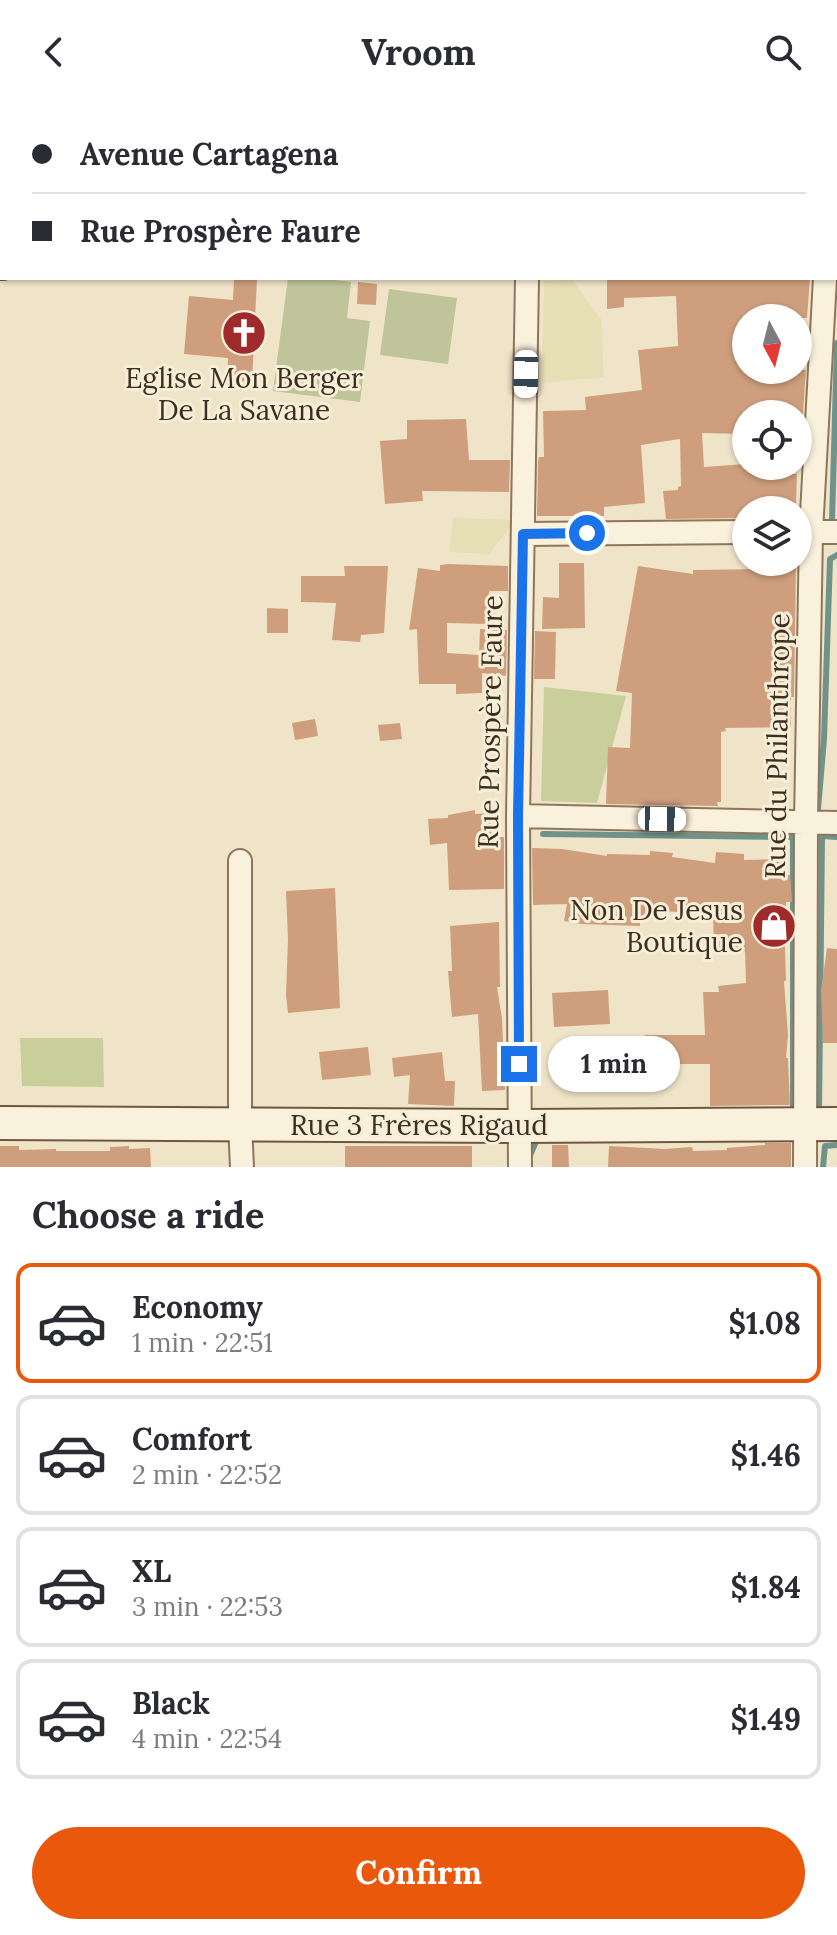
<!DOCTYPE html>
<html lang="en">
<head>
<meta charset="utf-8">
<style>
  body { margin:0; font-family:Lora,serif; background:#f2f2f3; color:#2b2b33; height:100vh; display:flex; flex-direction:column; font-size:30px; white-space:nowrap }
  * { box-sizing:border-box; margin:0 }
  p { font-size:26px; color:#7c7c81 }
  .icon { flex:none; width:44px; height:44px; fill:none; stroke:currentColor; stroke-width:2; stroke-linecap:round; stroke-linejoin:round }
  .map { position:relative; height:1063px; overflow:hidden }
  .sheet { display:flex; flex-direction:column; background:#fff; flex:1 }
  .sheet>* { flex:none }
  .banner { position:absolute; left:0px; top:0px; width:838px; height:176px; box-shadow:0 2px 6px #0004; display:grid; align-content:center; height:176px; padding:0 32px; background:#fff }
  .needle { width:52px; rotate:173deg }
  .controls { position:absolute; left:732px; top:200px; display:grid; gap:16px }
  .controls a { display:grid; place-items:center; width:80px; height:80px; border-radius:50%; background:#fff; box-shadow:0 2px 6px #0004; font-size:40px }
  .end { position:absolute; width:36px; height:36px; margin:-18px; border:10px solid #1a73e8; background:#fff; box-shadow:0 0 0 4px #fff }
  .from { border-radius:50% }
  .bubble { position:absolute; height:56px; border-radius:28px; background:#fff; box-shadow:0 2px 6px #0004; font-size:26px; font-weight:700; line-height:56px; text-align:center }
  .car { position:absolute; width:24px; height:48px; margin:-24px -12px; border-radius:10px; box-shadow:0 0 6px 2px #0007; background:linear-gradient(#fff 24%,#345 0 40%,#fff 0 76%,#345 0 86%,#fff 0) }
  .banner b { display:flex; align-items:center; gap:28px; height:76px; font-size:30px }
  .banner b+b { border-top:2px solid #e1e1e2 }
  .banner i { width:20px; height:20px; background:#2b2b33 }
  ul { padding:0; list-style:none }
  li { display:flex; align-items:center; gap:24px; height:120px; margin:0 16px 12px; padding:0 16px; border:4px solid #e1e1e2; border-radius:16px }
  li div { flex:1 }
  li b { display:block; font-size:30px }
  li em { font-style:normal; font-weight:700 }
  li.selected { border-color:#ea580c }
  li>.icon { width:72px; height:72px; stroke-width:1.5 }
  h2 { padding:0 32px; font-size:36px; line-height:96px }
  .button { display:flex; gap:16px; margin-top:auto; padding:16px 32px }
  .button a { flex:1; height:92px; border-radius:48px; background:#ea580c; color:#fff; font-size:32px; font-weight:700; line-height:92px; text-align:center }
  header { display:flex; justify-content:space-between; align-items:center; height:104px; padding:0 32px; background:#fff; font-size:36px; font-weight:700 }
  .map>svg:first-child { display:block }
  .farmland { fill:#e6deb5 }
  .green { fill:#c9cf9b }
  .cemetery { fill:#bfc49a }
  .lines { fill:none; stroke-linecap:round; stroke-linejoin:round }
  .stream { stroke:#6f938a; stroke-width:6 }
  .building { fill:#cf9f7d }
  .street-casing { stroke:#8d765c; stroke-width:26 }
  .secondary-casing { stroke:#6f573f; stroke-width:36 }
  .street { stroke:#faf1dc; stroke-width:22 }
  .secondary { stroke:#faf1dc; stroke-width:32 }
  .route { stroke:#1a73e8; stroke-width:10 }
  .labels { text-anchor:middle; stroke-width:6; stroke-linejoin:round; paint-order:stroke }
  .poi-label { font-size:28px; fill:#3d2e20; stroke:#f7eed8 }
  .street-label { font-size:28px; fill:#3d2e20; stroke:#f7eed8 }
</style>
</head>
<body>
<header><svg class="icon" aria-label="back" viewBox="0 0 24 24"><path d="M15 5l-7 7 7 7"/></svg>Vroom<svg class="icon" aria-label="search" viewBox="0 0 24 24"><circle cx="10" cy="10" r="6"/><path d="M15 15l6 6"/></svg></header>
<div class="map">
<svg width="837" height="1063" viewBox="0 0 837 1063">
  <rect width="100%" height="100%" fill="#f0e4c8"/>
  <path class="farmland" d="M572,176L601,215L604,273L542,279L544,177Z
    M453,414L516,416L489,450L449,448Z"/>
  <path class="green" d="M544,583L626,592L597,699L541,697Z
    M20,934H103L104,983L22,982Z"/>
  <path class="cemetery" d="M288,174H317L351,178L347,214L370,217L360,298L273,287Z
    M389,185L457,194L448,260L380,251Z"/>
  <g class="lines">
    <path class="stream" d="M832,418L837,239
      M818,705L824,635L830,455L837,451
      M543,730L793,733V1001
      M822,1009L819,1008L822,732L837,733
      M528,1056L537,1035H539
      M823,1063L825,1042L837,1041"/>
  </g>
  <path class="building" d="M607,174H810L807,214H746V266H806L803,310H746V330L702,329L704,363L746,360V362H792V370H797L796,399L752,398L753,406H746V414L666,415L663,387L678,386V383L681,382L680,335L641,341L645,399L604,403V412H537L538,357L539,353H544L543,307L586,306L585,293L642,286L638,246L678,242L676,192L624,194V203L607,205Z
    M234,175H257L252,278L227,276L228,254L184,250L189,192L233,196Z
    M358,178L377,180L376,201L357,200Z
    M466,315L469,356H510L509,388L422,387L423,397L385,400L380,337L407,335V316Z
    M765,458H792V462H796L794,593H791V623L725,624L726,627L721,628V698H717L718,702L606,700L608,643L630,644L632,589L616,587L638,462L693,470V466L764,465Z
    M559,459H584L585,524L542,525L543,493L559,494Z
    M449,460L508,462V487H489L488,520L447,519V549L479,551L480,525L507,526L506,572L482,569V589L456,590V580H419L417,525L409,526L418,464L440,467V461Z
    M344,462H388L384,529L361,531L360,538L332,536L336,499L301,498V472H345Z
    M267,504L288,505V529H267Z
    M535,527L556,528L555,575H534Z
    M315,615L318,632L295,636L292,619Z
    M400,619L402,635L380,637L378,621Z
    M475,706V710L490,709L492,733H504V785L449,786L447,739L430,741L428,715L448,714V711Z
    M532,744L562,745L607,752V750L650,751V747L673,749L672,753L715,759L716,748L744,750V756L785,755V771H790L792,798H786V813H784L786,877H784L788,931L786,954H788L790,1001L710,1002V960H665V956H645V931H705L703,888H719L718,882L746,879L745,847L714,849L713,810L660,807V815L640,814V822L581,820L564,817L567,800L533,801Z
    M335,784L340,904L288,909L286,891L288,835L286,787Z
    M499,818L500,883H497L502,914L505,986L482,987L478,910L452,913L448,867H452L450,822Z
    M827,844L837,845V939H823L821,886Z
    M608,886L610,920L554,923L552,889Z
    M368,943L371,971L322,976L319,948Z
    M442,948L445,977H455L454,1002L408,1000L410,971L394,973L392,954Z
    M765,1039H791V1063H608L609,1042L665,1045L692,1043L693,1047L727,1046V1044L765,1041Z
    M552,1041H568L569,1063H552Z
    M0,1042H19V1046L56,1045V1047H110V1043L129,1042V1045L150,1044L151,1063H0Z
    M345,1042H472V1063H345Z"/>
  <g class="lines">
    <g class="street-casing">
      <path id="street" d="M824,0V2
        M485,2L490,0
        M523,2V0
        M798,428H837
        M523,430L746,428
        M518,712L837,719
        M240,757V1020L242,1063
        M520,1063L518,712L527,174
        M805,1063L806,718L811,428L825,174"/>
    </g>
    <g class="secondary-casing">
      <path id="secondary" d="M836,153H837
        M0,159H2
        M0,1019L520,1022L837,1020"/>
    </g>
    <use href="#street" class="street"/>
    <use href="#secondary" class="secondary"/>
  </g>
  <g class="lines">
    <path class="route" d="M519,960L518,712L523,430L587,429"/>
  </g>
  <defs>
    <g id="church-disc" transform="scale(2.3)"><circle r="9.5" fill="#9e2a2b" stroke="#f7eed8"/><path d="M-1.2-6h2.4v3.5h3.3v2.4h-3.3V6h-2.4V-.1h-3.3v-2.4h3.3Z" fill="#fff"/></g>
    <g id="shop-disc" transform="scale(2.3)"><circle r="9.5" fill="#9e2a2b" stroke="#f7eed8"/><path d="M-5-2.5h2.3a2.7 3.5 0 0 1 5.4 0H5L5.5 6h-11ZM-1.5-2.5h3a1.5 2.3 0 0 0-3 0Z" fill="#fff"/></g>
  </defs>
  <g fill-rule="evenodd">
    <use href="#church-disc" x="244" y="229"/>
    <use href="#shop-disc" x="774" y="822"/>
  </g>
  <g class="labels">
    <g class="poi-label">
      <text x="244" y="284">Eglise Mon Berger<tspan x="244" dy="32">De La Savane</tspan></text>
      <text x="743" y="816" text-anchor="end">Non De Jesus<tspan x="743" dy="32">Boutique</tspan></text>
    </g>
    <g class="street-label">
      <text transform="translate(490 618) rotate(-89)" y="10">Rue Prospère Faure</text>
      <text transform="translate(777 642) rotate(-89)" y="10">Rue du Philanthrope</text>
      <text x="419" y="1031">Rue 3 Frères Rigaud</text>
    </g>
  </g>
</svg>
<div class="controls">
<a><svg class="needle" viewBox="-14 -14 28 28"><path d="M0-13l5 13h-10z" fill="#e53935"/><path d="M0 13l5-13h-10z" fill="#7c7c81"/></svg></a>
<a><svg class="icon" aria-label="locate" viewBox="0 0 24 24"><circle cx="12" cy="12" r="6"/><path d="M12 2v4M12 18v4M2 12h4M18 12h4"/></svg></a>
<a><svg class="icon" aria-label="layers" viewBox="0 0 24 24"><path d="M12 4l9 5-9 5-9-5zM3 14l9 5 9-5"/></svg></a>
</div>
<i class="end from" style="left:587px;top:429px"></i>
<i class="end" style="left:519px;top:960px"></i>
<div class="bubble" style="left:548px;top:932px;width:132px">1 min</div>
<i class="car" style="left:526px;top:270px;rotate:181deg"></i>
<i class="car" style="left:662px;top:715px;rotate:91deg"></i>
<div class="banner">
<b><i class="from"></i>Avenue Cartagena</b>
<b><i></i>Rue Prospère Faure</b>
</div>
</div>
<section class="sheet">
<h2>Choose a ride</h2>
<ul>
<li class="selected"><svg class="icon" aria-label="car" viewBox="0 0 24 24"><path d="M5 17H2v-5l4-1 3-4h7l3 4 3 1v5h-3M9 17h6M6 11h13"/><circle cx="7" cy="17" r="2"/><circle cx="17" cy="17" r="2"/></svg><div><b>Economy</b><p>1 min · 22:51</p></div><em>$1.08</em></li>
<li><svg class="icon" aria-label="car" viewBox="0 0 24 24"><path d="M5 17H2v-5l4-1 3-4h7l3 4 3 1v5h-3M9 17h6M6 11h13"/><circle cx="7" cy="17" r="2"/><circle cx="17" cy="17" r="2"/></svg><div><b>Comfort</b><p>2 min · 22:52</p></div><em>$1.46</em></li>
<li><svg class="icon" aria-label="car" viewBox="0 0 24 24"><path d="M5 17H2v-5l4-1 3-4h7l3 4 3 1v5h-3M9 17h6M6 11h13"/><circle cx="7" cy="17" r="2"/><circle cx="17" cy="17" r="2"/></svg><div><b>XL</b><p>3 min · 22:53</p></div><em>$1.84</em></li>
<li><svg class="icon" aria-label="car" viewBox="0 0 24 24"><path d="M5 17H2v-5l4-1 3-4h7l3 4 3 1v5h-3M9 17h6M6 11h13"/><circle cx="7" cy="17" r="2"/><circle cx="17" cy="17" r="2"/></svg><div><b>Black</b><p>4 min · 22:54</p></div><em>$1.49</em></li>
</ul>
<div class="button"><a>Confirm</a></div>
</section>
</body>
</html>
